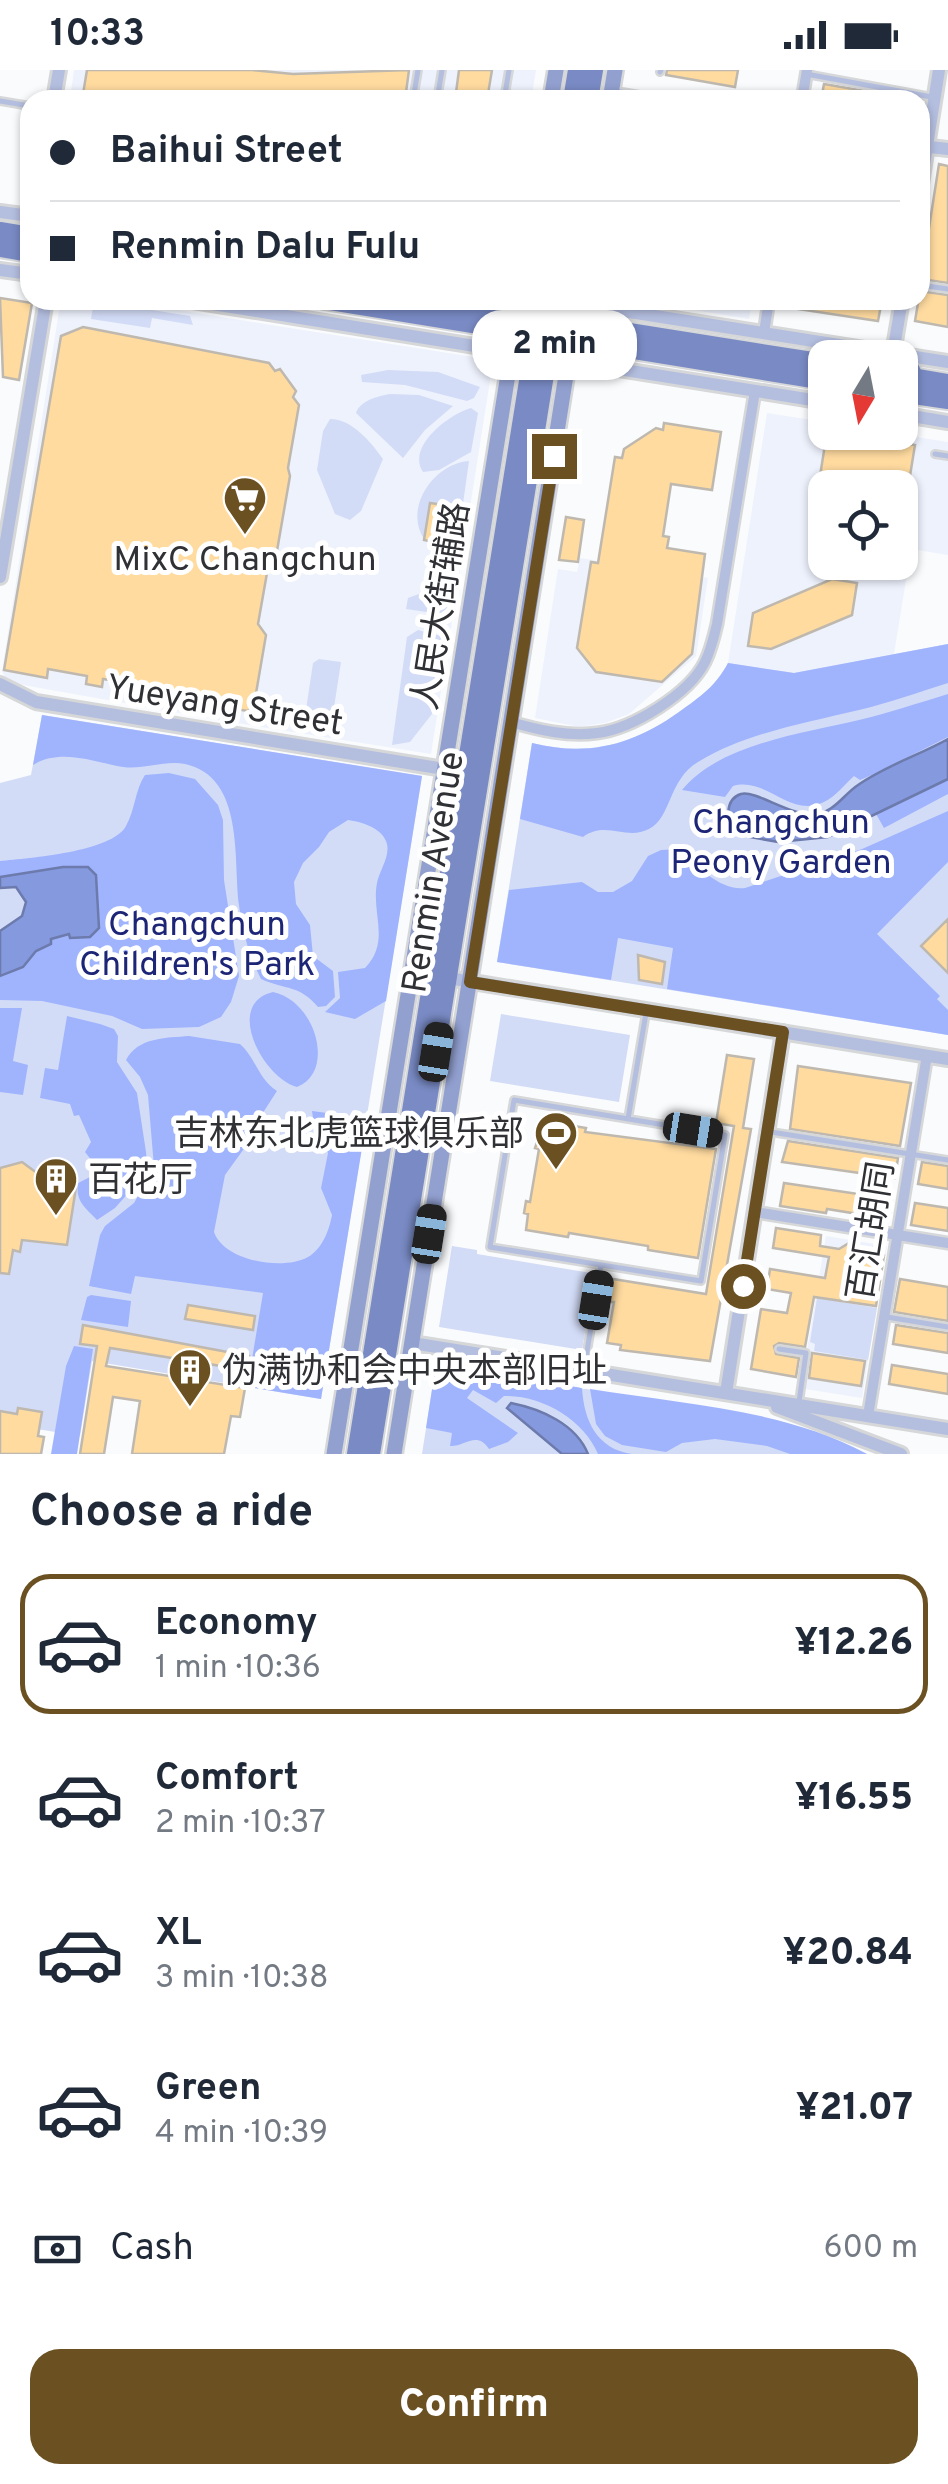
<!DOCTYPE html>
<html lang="en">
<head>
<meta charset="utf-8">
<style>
  body { margin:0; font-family:Overpass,"Noto Sans SC",sans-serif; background:#f2f2f3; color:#1f2937; height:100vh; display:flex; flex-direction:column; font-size:38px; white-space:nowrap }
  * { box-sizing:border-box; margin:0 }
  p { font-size:32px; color:#747a83 }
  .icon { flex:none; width:55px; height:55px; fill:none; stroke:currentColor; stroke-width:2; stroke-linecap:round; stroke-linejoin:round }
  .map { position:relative; height:1384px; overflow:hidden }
  .panel { display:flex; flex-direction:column; background:#fff; flex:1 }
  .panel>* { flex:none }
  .guide { position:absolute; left:20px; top:20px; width:910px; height:220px; border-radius:30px; box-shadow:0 2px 8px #0004; display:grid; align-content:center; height:220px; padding:0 30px; background:#fff }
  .needle { width:65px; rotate:190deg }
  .controls { position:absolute; left:808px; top:270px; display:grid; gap:20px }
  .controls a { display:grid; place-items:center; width:110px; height:110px; border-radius:20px; background:#fff; box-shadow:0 2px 8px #0004; font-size:50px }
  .end { position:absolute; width:45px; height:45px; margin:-22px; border:12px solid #6b5122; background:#fff; box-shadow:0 0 0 5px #fff }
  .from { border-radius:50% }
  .bubble { position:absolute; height:70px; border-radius:30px; background:#fff; box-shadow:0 2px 8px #0004; font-size:32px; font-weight:800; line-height:70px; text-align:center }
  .car { position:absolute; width:30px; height:60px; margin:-30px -15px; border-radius:12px; box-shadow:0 0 8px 2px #0007; background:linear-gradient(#222 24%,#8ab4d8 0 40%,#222 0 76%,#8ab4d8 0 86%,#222 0) }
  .guide b { display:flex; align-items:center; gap:35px; height:95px; font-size:38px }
  .guide b+b { border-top:2px solid #e0e1e3 }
  .guide i { width:25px; height:25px; background:#1f2937 }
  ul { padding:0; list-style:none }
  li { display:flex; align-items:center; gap:30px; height:140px; margin:0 20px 15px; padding:0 10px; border:5px solid transparent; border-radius:30px }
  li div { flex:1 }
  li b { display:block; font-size:38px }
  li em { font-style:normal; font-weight:800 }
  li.current { border-color:#6b5122 }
  li>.icon { width:90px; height:90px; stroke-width:1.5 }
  h2 { padding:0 30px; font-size:45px; line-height:120px }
  .pay { display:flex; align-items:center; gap:25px; height:110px; padding:0 30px; font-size:38px }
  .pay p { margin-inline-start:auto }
  .primary-button { display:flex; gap:20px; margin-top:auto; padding:20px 30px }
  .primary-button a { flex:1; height:115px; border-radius:30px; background:#6b5122; color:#fff; font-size:40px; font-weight:800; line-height:115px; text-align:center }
  .status { display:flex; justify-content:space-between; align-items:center; height:70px; padding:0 50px; background:#fff; direction:ltr }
  .status svg { height:28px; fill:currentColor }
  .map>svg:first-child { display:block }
  .built { fill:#eef2fd; fill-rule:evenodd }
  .green { fill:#d3dcf7 }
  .forest { fill:#a0b4fd }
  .water { fill:#8599df; stroke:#6c7aac; stroke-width:2.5 }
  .building { fill:#ffdba0; stroke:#beb8ae; stroke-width:2.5 }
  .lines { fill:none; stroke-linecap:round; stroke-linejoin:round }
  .service-casing { stroke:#d6d7d9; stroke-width:10 }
  .minor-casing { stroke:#d6d7d9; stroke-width:15 }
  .tertiary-casing { stroke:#d6d7d9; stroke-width:18 }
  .secondary-casing { stroke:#d6d7d9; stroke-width:20 }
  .primary-casing { stroke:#d6d7d9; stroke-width:22 }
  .service { stroke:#b4bedf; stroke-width:5 }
  .minor { stroke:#b4bedf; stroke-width:10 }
  .tertiary { stroke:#b4bedf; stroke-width:12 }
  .secondary { stroke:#92a0d0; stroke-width:15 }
  .primary { stroke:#798ac4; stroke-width:18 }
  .route { stroke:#6b5122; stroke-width:12 }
  .labels { text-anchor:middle; stroke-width:10; stroke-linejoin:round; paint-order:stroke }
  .poi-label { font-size:35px; fill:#303135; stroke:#fff; text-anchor:start }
  .street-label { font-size:35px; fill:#303135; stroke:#fff }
  .park-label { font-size:35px; fill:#1d2576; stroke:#fff }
</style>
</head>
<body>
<div class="status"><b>10:33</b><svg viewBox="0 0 49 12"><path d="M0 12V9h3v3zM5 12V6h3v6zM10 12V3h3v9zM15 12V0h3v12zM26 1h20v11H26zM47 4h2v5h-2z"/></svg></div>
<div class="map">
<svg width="948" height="1384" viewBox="0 0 948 1384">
  <rect width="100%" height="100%" fill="#fafbfd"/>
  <path class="built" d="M74,0H536L531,30H70Z
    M67,230H114L486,289L490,293L492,298L431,684L231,652L12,613L6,609L2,601L59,241Z
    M635,230H752L749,249Z
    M767,343L825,352V362L891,363L948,372V485L911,479L894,584L794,603L728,593ZM825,418H900V492H825Z
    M580,488L708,508L696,586L629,644L605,653L579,657L535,648L558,499L577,502Z
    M826,1166L887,1176L862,1328L805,1319L812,1282L807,1280Z"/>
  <path class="green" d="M101,232L190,246L193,255L152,248L150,258L91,249L93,237Z
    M388,300L438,302L480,317L474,328L467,331L405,315L362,312L361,305Z
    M390,324L419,325L453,336L425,360L403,388L356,343C360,331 377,326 390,324Z
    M471,338L478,343L471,382L439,400L423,402C406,377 449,344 471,338Z
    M330,349C352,349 371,372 383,389L361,441L350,450L335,444L317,400L323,361Z
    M469,391L461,448L445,445L446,435L430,432L424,469C403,437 435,393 469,391Z
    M454,511L447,545L406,539L408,528Z
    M418,560L445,567L432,644L410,672L392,675L407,567Z
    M948,574V965L497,892L532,673C588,687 633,675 679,642C700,627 716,616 728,593L794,603Z
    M319,589L341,592L331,657L304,653L313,593Z
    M42,645L422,706L321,1329L92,1291L80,1366L0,1353V713L31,705Z
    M501,944L630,965L619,1032L490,1011Z
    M452,1176L477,1180V1184L591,1203L594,1209L582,1280L439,1257Z
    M817,1228L877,1238L868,1290L814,1281L815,1274L810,1272Z
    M436,1294L779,1351L827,1365L867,1384H422Z"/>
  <path class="forest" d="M948,574V613C919,622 889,633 859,640C805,653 746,663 698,692C668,710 672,747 649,759C626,771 606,750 583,767L520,749L532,673C588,687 633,675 679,642C700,627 716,616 728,593L794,603Z
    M948,624V667L872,705L860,710L854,706C845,714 835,727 824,732C790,749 766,706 733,716L725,727L682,720C719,674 804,663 859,650C889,643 918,633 948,624Z
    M42,645L422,706L386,931L355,949L325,942L340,928L338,902L365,898C391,871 371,844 377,813C379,801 390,787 387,774C383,758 362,752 348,750L329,762L319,777L303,793L294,812L296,834L310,855L313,886L333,901L335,927L326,936L318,937C300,915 286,920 261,909C249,886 242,860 239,835C233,790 245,707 185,694C164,690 144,700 123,697C93,692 61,678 33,695Z
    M169,703L195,709L218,735L223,750L224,810L239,906L231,932L221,947L199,957L142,959L112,946L42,931L0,930V906L23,897L36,881L51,874L50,869L69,864L90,867L99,858L88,797H63L0,807V791C29,788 112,782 126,756C135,740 135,720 145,705Z
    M948,709V724L884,758L876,744Z
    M948,741V792L877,864L940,926L937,929L948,940V965L667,919L673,878L618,868L611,910L497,892L509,820L582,812L598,822H613L632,811L648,786L661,780L680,779C697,796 720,821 745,818L862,779Z
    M273,922C316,931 336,1002 297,1017C264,1009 223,934 273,922Z
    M0,938H22L13,991L28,995L23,1025L0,1022Z
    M67,946L100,954L114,959L118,966L117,992L137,1023L146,1082L147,1094L131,1120L115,1138L97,1150C85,1138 75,1131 78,1113L90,1107L92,1091L85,1082L91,1072L79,1045L74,1046L70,1034L40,1028L45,998L58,1000Z
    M189,966L240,974C256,988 258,1009 277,1021L257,1052L251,1069L225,1105L214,1162C224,1191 283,1201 308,1187C322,1179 329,1161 332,1145L321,1118L328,1083L315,1062L312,1041L335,1044L362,1078L321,1329L255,1318L250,1301L263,1223L135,1206L131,1224L89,1216L100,1165L105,1156L134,1133L154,1097L148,1025L140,1007L126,990C138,967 166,968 189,966Z
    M91,1225L131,1231L128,1257L81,1250L87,1227Z
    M74,1276L93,1279L77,1384H51L66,1296Z
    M436,1294L582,1318C584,1351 597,1379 632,1384H598C584,1350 542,1325 504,1326L496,1333L473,1320L467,1328L518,1363L508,1372L489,1379C477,1360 464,1377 450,1376L452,1363L426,1358Z
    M590,1319C681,1334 785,1339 867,1384H790L767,1376L715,1369L682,1373L666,1382L622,1375L605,1366L596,1354Z"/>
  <path class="water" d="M948,669V709L828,767L778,772L733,764C727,752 724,729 741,724C756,720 790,746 814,744C834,743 843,725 858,715C885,696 919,685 948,669Z
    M63,797H88L96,805L99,858L90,867L70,868L69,864L51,869V874L36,881L23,897L0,906V861L22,846L26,832L16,817L0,818V807Z
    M511,1333C541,1339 576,1354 588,1384H562L507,1338Z"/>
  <path class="building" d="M87,0H252L293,4L409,0L405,30H82Z
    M459,0H492L487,30H455Z
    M667,0H738L735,17L666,5Z
    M824,14L871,22L870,30H821Z
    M939,94L948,96V213L921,209Z
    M920,221L948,225V257L915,251Z
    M0,228L32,233L19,310L3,307Z
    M778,230H882L878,251L778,236Z
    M83,257L269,293L275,301L280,299L296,321L293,327L299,335L288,398L290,406L274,498L267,503L258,554L266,565L254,635L248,641L172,630L164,619L103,609L102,617L86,614L87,606L48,599L47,608L4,600L61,266Z
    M664,353L721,362L712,420L671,414L663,466L669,467L667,478L705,484L692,584L662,612L596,602L577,578L591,492L598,493L615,387L622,388L624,379L656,358L663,360Z
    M827,362L915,375L908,418H825V467L813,450Z
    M430,433L445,435L439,473L424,470Z
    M566,447L584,450L578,492L559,490Z
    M832,509L857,513L852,545L771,579L748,576L753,543Z
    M948,849V903L921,876Z
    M638,885L665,892L662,914L639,910Z
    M727,985L754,989L743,1058L751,1059L710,1291L620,1280L621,1275L607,1273L614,1232H610L613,1209L706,1224L734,1056L716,1053Z
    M798,996L911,1013L900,1076L790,1059Z
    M544,1051L586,1058L585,1062L716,1079L698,1188L648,1180V1176L569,1163L568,1167L526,1160L528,1144L524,1143L526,1131L530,1132L539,1079L535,1078Z
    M788,1071L898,1088L895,1108L782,1092Z
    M22,1092L41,1106L77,1111L67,1175L22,1170L20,1182L13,1180L9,1204L0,1203V1098Z
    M922,1092L948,1096V1119L918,1114Z
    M784,1113L892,1129L889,1149L827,1139L826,1143L780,1136Z
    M915,1133L948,1138V1161L911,1155Z
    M776,1158L821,1165L820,1176L839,1179L849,1173L853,1180L867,1182L873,1178L884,1185L876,1236L814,1227L805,1277L779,1273L774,1276L776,1284L799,1288L796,1307L751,1299L761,1239L787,1243L791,1223L767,1219L770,1199L825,1208L829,1187L773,1178Z
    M900,1209L948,1217V1251L894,1242Z
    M188,1235L255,1246L253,1260L185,1249Z
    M83,1255L249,1286L246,1300L110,1278L106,1296L245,1318L240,1347L231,1346L224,1384H132L140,1331L113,1327L104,1384H80L97,1276L80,1274Z
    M896,1255L948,1263V1283L893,1274Z
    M812,1283L865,1291L861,1316L809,1308Z
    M892,1295L948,1304V1324L889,1314Z
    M18,1338L42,1342L38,1366L44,1367L41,1384H0V1341L17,1344Z"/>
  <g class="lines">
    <g class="service-casing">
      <path id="service" d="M660,2L661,0
        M806,4L932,27
        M413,30L418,0
        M437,30L442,0
        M504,30L509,0
        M0,31L30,36
        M920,215L948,219
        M935,384L948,386
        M514,1030L725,1065L701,1211L490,1177Z
        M628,1049L646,943
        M771,1062L948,1090
        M887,1247L948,1257
        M779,1279L806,1283L799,1332
        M584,1300L601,1195"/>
    </g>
    <g class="minor-casing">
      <path id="minor" d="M802,30L807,0
        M764,263L769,230
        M511,652C538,660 568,667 597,663C632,659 689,624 705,592C711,580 714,567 717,554L755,321
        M755,1142L948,1173
        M868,1346L927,985"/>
    </g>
    <g class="tertiary-casing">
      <path id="tertiary" d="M611,24L646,30
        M54,30L59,0
        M922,76L948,79
        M920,120L939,0
        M0,142L30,146
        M0,200L30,204
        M187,230L825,332
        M553,230L948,292
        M893,283L902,230
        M900,344L948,352
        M0,507L46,230
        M0,614L36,632L444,699
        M448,908L948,989
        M412,1273L948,1359
        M726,1323L783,962
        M777,1337L901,1384"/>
    </g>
    <g class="secondary-casing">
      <path id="secondary" d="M551,30L556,0
        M610,30L615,0
        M334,1384L520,230
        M394,1384L578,230"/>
    </g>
    <g class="primary-casing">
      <path id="primary" d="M572,30L577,0
        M589,30L594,0
        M0,161L30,166
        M0,178L30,183
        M324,230L825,311
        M428,230L825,293
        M903,285L915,308
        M900,305L948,313
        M900,323L948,330
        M356,1384L541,230
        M371,1384L557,230"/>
    </g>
    <use href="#service" class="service"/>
    <use href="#minor" class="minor"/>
    <use href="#tertiary" class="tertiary"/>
    <use href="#secondary" class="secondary"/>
    <use href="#primary" class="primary"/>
  </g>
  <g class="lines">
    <path class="route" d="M554,386L470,912L783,962L743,1216"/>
  </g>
  <defs>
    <g id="supermarket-pin" transform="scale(2.25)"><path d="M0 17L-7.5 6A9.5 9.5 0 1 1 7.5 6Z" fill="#6b5122" stroke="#fff"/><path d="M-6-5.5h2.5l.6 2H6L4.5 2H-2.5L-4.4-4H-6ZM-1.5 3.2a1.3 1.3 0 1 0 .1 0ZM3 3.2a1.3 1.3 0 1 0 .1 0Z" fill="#fff"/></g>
    <g id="stadium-pin" transform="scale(2.25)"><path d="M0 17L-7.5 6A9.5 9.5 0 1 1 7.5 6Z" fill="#6b5122" stroke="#fff"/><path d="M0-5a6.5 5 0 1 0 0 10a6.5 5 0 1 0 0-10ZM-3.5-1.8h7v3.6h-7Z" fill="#fff"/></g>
    <g id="building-pin" transform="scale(2.25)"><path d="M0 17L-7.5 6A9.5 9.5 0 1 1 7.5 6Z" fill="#6b5122" stroke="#fff"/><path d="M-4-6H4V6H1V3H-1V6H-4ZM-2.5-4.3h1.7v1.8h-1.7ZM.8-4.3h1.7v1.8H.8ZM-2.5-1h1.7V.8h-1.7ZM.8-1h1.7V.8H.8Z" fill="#fff"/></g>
  </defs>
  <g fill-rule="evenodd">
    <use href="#supermarket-pin" x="245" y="428"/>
    <use href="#stadium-pin" x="556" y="1063"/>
    <use href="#building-pin" x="56" y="1109"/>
    <use href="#building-pin" x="190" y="1300"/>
  </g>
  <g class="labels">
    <g class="poi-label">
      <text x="245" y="500" text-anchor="middle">MixC Changchun</text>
      <text x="524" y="1075" text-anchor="end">吉林东北虎篮球俱乐部</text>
      <text x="88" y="1121">百花厅</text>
      <text x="222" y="1312">伪满协和会中央本部旧址</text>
    </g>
    <g class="street-label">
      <text transform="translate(440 536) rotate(-81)" y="12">人民大街辅路</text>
      <text transform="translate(225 634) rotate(9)" y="12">Yueyang Street</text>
      <text transform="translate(432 802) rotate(-81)" y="12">Renmin Avenue</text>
      <text transform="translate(870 1161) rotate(-81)" y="12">百汇胡同</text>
    </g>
    <g class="park-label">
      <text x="781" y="763">Changchun<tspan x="781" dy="40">Peony Garden</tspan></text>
      <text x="197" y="865">Changchun<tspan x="197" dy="40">Children's Park</tspan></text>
    </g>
  </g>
</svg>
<div class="controls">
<a><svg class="needle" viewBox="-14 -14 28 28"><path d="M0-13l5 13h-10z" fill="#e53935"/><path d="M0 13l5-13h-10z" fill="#747a83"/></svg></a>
<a><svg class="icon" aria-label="locate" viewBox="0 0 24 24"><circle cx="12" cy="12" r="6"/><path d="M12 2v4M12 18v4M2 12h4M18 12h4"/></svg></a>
</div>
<i class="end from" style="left:743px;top:1216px"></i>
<i class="end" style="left:554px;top:386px"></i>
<div class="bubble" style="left:472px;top:240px;width:165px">2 min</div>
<i class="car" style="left:436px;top:982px;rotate:9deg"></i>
<i class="car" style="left:693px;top:1060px;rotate:99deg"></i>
<i class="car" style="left:429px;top:1164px;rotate:9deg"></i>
<i class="car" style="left:596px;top:1230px;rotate:9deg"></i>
<div class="guide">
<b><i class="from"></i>Baihui Street</b>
<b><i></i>Renmin Dalu Fulu</b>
</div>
</div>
<section class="panel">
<h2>Choose a ride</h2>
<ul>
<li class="current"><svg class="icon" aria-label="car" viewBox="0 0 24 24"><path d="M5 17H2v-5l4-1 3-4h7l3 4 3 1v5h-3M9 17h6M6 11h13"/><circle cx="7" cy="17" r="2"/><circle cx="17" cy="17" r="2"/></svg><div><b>Economy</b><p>1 min · 10:36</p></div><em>¥12.26</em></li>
<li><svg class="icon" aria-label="car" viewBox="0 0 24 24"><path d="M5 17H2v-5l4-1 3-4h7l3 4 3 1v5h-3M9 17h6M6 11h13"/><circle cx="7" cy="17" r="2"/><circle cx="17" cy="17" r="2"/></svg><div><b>Comfort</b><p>2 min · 10:37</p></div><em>¥16.55</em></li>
<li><svg class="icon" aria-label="car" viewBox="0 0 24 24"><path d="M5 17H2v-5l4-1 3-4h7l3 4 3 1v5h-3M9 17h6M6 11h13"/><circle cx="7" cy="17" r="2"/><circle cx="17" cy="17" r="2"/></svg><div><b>XL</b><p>3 min · 10:38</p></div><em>¥20.84</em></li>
<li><svg class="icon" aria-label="car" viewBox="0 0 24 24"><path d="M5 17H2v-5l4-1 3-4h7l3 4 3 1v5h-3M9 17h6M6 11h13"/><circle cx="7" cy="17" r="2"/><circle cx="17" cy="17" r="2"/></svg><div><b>Green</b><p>4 min · 10:39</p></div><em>¥21.07</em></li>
</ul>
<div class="pay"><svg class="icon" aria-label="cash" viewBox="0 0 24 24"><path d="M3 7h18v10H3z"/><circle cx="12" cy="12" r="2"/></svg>Cash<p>600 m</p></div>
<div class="primary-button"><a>Confirm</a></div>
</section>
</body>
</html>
